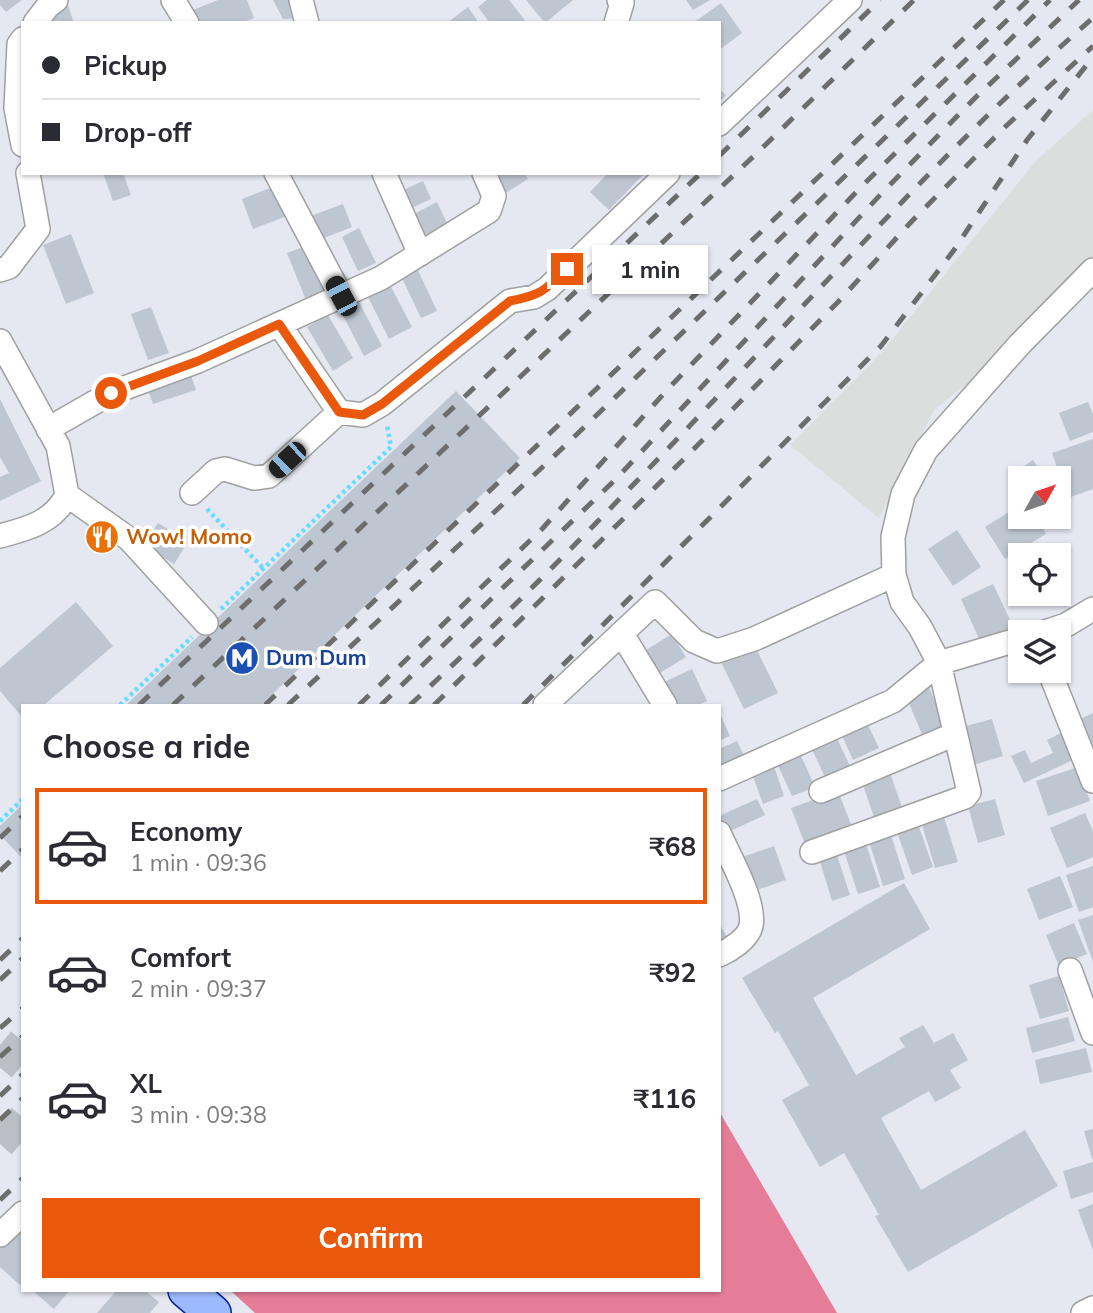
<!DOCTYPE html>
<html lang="en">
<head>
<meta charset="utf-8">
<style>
  body { margin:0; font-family:Mulish,sans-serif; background:#f2f2f3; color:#2b2b33; height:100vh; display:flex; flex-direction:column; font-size:26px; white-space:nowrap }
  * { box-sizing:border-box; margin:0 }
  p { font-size:23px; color:#7c7c81 }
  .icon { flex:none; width:38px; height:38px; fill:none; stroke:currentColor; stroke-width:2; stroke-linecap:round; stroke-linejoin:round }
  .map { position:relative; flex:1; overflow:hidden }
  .panel { position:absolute; left:21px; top:704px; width:700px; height:588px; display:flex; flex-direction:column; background:#fff; border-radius:0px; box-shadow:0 2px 5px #0004 }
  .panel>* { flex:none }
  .banner { position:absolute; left:21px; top:21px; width:700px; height:154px; border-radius:0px; box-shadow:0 2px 5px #0004; display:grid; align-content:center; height:154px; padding:0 21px; background:#fff }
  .needle { width:46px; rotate:50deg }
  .controls { position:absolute; left:1008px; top:466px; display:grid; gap:14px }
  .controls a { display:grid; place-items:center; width:63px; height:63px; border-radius:0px; background:#fff; box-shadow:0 2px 5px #0004; font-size:35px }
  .end { position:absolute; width:32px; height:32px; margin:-16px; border:9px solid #ea580c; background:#fff; box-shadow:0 0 0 4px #fff }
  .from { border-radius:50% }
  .bubble { position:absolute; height:49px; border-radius:0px; background:#fff; box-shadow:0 2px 5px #0004; font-size:23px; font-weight:700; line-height:49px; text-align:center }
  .car { position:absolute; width:21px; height:42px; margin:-21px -10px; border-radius:9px; box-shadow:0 0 5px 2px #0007; background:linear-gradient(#222 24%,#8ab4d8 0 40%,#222 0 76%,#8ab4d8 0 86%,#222 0) }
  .banner b { display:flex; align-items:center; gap:24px; height:66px; font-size:26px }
  .banner b+b { border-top:2px solid #e1e1e2 }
  .banner i { width:18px; height:18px; background:#2b2b33 }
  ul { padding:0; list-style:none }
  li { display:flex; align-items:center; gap:21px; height:116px; margin:0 14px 10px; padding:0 7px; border:4px solid transparent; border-radius:0px }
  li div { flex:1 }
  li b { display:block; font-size:26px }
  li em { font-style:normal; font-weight:700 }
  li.active { border-color:#ea580c }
  li>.icon { width:63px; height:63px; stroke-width:1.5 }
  h2 { padding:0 21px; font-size:32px; line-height:84px }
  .button { display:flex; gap:14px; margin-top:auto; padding:14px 21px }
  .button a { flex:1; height:80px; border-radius:0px; background:#ea580c; color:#fff; font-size:28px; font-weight:700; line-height:80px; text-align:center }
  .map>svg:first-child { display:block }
  .residential { fill:#dcdddd }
  .pitch { fill:#e67d98 }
  .building { fill:#bec6d1 }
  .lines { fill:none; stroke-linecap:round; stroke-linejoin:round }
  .primary-tunnel { stroke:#bdbfc7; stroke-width:35; stroke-dasharray:35 18; stroke-linecap:butt }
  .minor-casing { stroke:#a0a0a0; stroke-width:26 }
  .primary-casing { stroke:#00209b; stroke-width:38 }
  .path { stroke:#68dcff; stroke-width:4.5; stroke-dasharray:3.5 3.5; stroke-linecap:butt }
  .minor { stroke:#fff; stroke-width:23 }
  .primary { stroke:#9cbaff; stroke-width:35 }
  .rail { stroke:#6d6d6d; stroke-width:5; stroke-dasharray:14 14; stroke-linecap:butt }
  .route { stroke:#ea580c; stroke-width:9 }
  .labels { text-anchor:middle; stroke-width:7; stroke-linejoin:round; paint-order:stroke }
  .food-label { font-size:21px; font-weight:bold; fill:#c56008; stroke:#fff; text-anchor:start }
  .transit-label { font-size:21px; font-weight:bold; fill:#164399; stroke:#fff; text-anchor:start }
</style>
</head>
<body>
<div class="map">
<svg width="1093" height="1313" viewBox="0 0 1093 1313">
  <rect width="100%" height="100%" fill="#e5e7f1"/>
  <path class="residential" d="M1093,110V283L935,409L879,518L790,445L882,352L1036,161Z"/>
  <path class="pitch" d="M719,1111L837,1313H255L230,1290H719Z"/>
  <path class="building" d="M0,0H22L6,12L0,5Z
    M218,0H247L254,18L241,23H198L193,10Z
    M273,0H294L299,18L283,19Z
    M487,0H509L527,23H490L478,7Z
    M526,0H573L545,23Z
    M686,0H710L693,10Z
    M67,2L74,23H45Z
    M721,3L742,33L719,50V23H693Z
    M468,7L479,23H447Z
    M719,89L726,95L719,103Z
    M103,173H123L131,195L113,201Z
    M491,173H524L528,179L504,194Z
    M608,173H645L609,210L590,192Z
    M423,181L431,199L407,210L399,192Z
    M278,185L290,215L253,229L242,199Z
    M437,202L447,223L424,236L412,215Z
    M343,204L352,227L316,241L308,217Z
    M359,228L376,263L358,271L342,237Z
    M71,234L94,293L66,304L43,245Z
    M309,245L327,293L306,300L287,253Z
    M415,264L437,311L421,318L399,272Z
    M388,281L412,327L389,339L366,293Z
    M358,300L382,346L364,356L340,310Z
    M151,307L169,353L148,360L131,314Z
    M328,315L353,358L333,371L307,327Z
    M189,370L196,390L153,404L146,384Z
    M456,391L520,458L261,705H126Z
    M0,399L41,481L0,501V477L9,473L0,457Z
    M1088,402L1093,414V432L1070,441L1059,413Z
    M1093,439V489L1068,498L1052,453Z
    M1033,460L1045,478H1020V489L1011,475Z
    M1059,499L1069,514L1047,528L1039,516H1059Z
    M1020,505V516H1036L1046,534L1005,559L985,527Z
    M158,523L188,542L174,564L144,545Z
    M957,530L981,567L953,586L928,549Z
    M993,584L1014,628L981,643L961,599Z
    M76,602L113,646L44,705H23V718L0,691V668Z
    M672,634L686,657L655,676L641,653Z
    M754,644L778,693L744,709L720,660Z
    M692,669L707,701L698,705H668L658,685Z
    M928,685L946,729L924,739L905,694Z
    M1093,713V753L1076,721Z
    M721,716L730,736L719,741V717Z
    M865,719L879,748L853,760L840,731Z
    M992,719L1003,756L973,765L962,727Z
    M834,732L850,766L825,777L809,743Z
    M1063,732L1075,759L1024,783L1011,756L1025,750L1031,763L1053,753L1047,740Z
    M737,741L747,762L719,775V749Z
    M798,749L815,787L792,796L775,759Z
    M772,760L784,796L763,804L750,768Z
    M1078,767L1090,801L1048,816L1036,781Z
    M890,773L904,813L876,823L862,782Z
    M838,791L852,827L805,844L791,808Z
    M757,799L765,815L726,833L719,816Z
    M995,799L1005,835L978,843L968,806Z
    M23,804V859L0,835V826Z
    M1085,813L1093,831V857L1067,868L1050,828Z
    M943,814L958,862L935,868L921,821Z
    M918,824L933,867L912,875L897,832Z
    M891,835L905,879L883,886L869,841Z
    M865,841L880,887L858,894L843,848Z
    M774,846L786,880L754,891L742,857Z
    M836,852L850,895L832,901L819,858Z
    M1093,866V907L1079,912L1066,875Z
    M1060,876L1073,907L1039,920L1027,889Z
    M904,883L930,929L813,998L856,1075L905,1047L899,1038L923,1025L934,1043L953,1033L968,1060L950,1070L961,1088L935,1102L929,1091L881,1118L921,1190L1025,1130L1058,1186L908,1272L875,1216L879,1215L844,1153L820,1167L782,1100L809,1085L778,1031L775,1033L742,978Z
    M1093,915V962L1078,920Z
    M719,923L730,942L719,948Z
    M1074,923L1087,954L1059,966L1046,935Z
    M1059,976L1069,1011L1040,1019L1029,985Z
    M1068,1017L1075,1041L1032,1053L1026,1028Z
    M1086,1048L1092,1072L1040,1084L1035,1060Z
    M1093,1129V1159H1092L1084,1131Z
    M1093,1162V1192L1071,1199L1063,1171Z
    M1093,1204V1250L1078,1210Z
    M23,1224V1284L21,1286L0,1267V1248Z
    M32,1290H70L54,1309Z
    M117,1290H144L159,1302L150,1313H97Z"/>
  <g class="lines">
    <path class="primary-tunnel" d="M0,1045L23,1064
      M0,1121L23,1141"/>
    <g class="minor-casing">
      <path id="minor" d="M173,0L187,23
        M301,0L307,23
        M35,23L48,6L56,0
        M616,23L622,3L619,0
        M23,39L19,44L16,108L23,145
        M719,124L850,0
        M276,173L341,296
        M384,173L420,254
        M0,270L9,267L38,229L28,173
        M279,324L339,412L363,415L382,404L510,301L534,297L547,289L668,173
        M0,341L58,446L67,495
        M48,429L111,393L198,361L381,278L489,211L494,196L484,173
        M192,493L216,471L225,469L254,478L269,476L339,412
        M67,495L129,539L206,623
        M0,536C27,529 54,522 67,495
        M1045,632L1066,625L1093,609
        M622,634L665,705
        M1020,639L939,663L920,627L902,602L894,575L893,537L903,494L926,450L1020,344L1093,270
        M1049,670L1093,781
        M545,705L655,602L694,641L717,651L754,639L894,575
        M719,779L893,701L939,663L969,792L965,797L812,852
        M821,791L955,734
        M719,833C729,856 756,902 751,926C748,939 730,950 719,955
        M1070,970L1093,1033
        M0,1235L23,1213
        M1083,1313L1093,1308"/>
    </g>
    <g class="primary-casing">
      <path id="primary" d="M186,1290L213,1313"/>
    </g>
    <path class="path" d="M207,509L263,568
      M221,609L391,447L387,425
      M120,705L192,637
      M0,821L23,799"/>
    <use href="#minor" class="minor"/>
    <use href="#primary" class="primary"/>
    <path class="rail" d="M719,156L880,0
      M139,705L701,173
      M173,705L756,154L914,0
      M265,705L1004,0
      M288,705L549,461L1028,0
      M359,705L542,529L668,389L864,184L1050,0
      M381,705L616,479L882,193L976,97L1079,0
      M410,705C546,579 673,444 800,309C895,209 989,108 1093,18
      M434,705L687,456L838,302L912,221L1005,127L1093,46
      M523,705L881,346L954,250L1027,140L1093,57
      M0,838L23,816
      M0,871L23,849
      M0,960L23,938
      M0,980L23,958
      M0,1028L23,1008
      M0,1057L23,1036
      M0,1096L23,1074
      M0,1120L23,1098
      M0,1200L23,1178"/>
  </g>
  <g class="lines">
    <path class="route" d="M111,393L198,361L279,324L339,412L363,415L382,404L510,301C541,295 544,291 567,269"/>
  </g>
  <defs>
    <g id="restaurant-disc" transform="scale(1.75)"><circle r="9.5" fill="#e8710a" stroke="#fff"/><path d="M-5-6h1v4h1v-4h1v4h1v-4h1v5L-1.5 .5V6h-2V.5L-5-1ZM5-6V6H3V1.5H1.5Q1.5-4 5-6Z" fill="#fff"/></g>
    <g id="metro-disc" transform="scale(1.75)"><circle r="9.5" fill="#1a4fb4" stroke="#fff"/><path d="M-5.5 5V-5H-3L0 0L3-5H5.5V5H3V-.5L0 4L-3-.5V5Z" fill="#fff"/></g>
  </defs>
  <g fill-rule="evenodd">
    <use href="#restaurant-disc" x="102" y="537"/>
    <use href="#metro-disc" x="242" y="658"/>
  </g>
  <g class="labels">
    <g class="food-label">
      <text x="126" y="544">Wow! Momo</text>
    </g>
    <g class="transit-label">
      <text x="266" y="665">Dum Dum</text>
    </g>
  </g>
</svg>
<div class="controls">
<a><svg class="needle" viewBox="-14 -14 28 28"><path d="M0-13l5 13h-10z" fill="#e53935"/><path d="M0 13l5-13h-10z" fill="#7c7c81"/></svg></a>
<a><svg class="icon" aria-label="locate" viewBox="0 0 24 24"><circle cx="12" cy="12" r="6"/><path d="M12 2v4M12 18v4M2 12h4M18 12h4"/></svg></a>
<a><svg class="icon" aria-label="layers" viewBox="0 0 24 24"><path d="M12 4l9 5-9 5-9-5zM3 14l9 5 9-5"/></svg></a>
</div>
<i class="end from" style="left:111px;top:393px"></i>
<i class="end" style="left:567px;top:269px"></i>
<div class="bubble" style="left:592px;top:245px;width:116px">1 min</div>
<i class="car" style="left:341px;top:296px;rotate:332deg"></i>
<i class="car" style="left:287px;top:460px;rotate:227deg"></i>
<div class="banner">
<b><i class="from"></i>Pickup</b>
<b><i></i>Drop-off</b>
</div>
<section class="panel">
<h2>Choose a ride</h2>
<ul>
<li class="active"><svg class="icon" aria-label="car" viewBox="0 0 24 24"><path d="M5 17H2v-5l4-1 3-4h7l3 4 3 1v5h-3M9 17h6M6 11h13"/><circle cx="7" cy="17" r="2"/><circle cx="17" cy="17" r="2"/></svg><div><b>Economy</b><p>1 min · 09:36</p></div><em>₹68</em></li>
<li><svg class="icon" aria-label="car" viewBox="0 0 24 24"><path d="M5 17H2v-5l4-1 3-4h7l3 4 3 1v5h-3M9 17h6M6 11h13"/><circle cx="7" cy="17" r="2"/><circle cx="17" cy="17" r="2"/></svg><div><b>Comfort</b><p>2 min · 09:37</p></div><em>₹92</em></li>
<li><svg class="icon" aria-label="car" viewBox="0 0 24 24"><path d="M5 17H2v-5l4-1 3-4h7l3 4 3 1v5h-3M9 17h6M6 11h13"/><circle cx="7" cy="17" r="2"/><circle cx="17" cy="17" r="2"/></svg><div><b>XL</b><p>3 min · 09:38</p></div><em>₹116</em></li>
</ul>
<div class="button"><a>Confirm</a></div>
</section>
</div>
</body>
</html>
